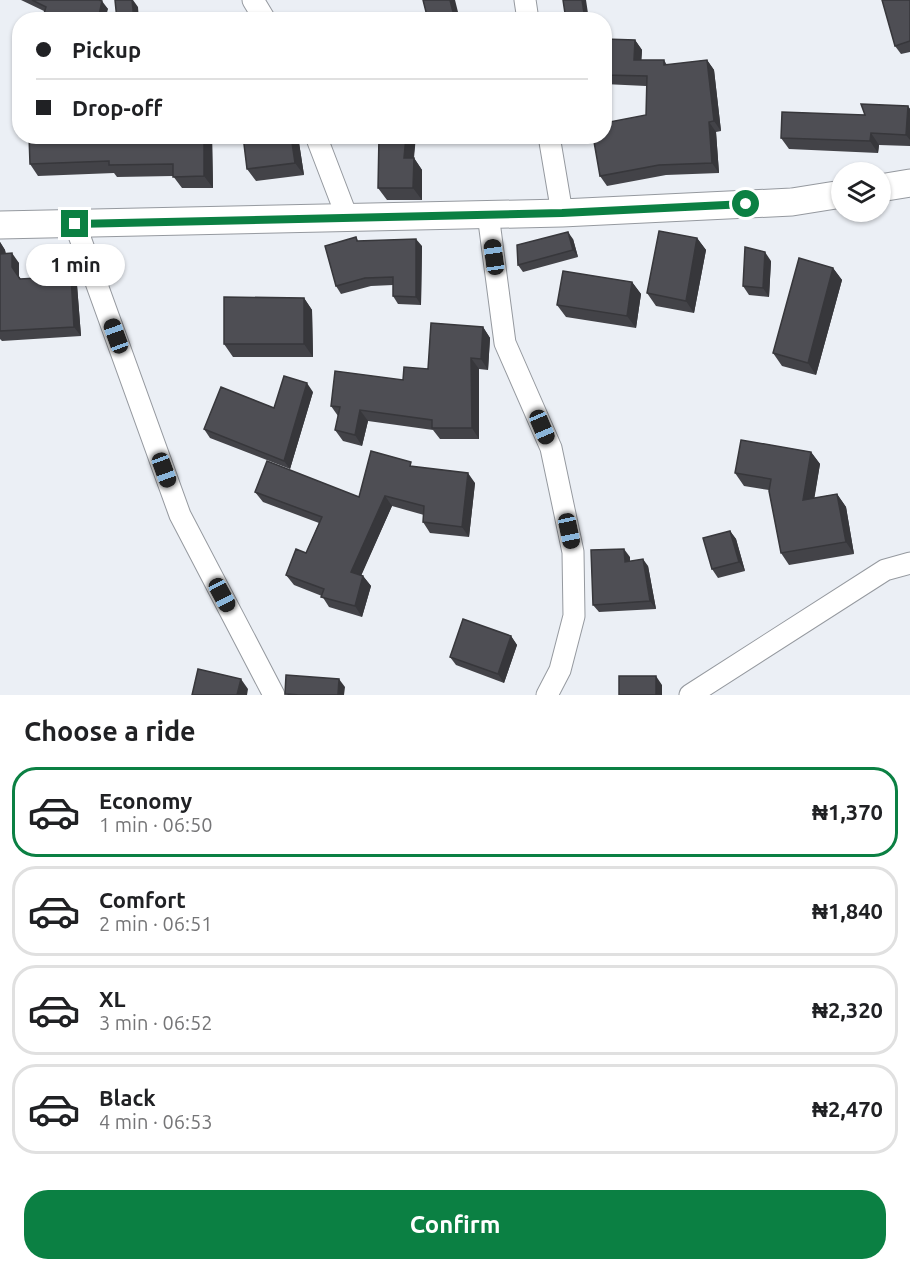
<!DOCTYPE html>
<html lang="en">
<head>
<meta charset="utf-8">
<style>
  body { margin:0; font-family:Ubuntu,sans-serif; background:#f2f2f2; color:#202124; height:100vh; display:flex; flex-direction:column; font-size:22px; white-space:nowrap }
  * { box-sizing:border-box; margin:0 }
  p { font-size:20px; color:#757577 }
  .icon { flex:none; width:33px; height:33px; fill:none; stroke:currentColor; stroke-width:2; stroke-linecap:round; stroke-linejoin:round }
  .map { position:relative; height:695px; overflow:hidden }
  .panel { display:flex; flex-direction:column; background:#fff; flex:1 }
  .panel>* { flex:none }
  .banner { position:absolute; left:12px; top:12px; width:600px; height:132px; border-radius:24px; box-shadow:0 2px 4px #0004; display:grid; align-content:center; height:132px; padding:0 24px; background:#fff }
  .buttons { position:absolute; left:831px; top:162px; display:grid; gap:12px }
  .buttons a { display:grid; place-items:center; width:60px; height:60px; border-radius:50%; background:#fff; box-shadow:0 2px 4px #0004; font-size:30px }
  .end { position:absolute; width:27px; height:27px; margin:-14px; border:8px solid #0b8043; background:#fff; box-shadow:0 0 0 3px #fff }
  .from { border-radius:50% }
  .bubble { position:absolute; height:42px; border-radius:21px; background:#fff; box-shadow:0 2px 4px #0004; font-size:20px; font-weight:600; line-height:42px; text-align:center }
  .car { position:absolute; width:18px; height:36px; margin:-18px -9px; border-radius:8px; box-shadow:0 0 4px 2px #0007; background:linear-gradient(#222 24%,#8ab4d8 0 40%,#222 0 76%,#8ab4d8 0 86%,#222 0) }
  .banner b { display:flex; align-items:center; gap:21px; height:57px; font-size:22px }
  .banner b+b { border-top:2px solid #e0e0e0 }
  .banner i { width:15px; height:15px; background:#202124 }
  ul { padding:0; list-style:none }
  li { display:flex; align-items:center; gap:18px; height:90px; margin:0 12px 9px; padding:0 12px; border:3px solid #e0e0e0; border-radius:24px }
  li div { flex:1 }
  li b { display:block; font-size:22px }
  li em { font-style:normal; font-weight:600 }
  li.selected { border-color:#0b8043 }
  li>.icon { width:54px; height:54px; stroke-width:1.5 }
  h2 { padding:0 24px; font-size:27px; line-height:72px }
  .primary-button { display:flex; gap:12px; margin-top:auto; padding:12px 24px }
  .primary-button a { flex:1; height:69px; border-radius:24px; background:#0b8043; color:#fff; font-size:24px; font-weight:600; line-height:69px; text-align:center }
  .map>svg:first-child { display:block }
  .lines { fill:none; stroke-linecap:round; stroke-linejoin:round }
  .minor-casing { stroke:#95999f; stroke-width:23 }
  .tertiary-casing { stroke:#95999f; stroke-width:29 }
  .minor { stroke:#fff; stroke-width:21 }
  .tertiary { stroke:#fff; stroke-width:27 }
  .wall { fill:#434348 }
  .shaded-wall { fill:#37373b }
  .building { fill:#4e4e54; stroke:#37373b; stroke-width:1.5 }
  .route { stroke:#0b8043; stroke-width:8 }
</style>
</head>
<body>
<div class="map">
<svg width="910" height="695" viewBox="0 0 910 695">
  <rect width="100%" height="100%" fill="#ebeff5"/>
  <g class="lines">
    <g class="minor-casing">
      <path id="minor" d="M253,0L265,20
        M525,0L528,20
        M316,136L347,217
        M549,136L562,213
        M488,214L505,343L551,448L573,552L574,616L560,670L547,695
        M75,224L180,515L274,695
        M690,695L885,570L910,563"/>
    </g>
    <g class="tertiary-casing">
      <path id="tertiary" d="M880,188L910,183
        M0,225L562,213L792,202L842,194"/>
    </g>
    <use href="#minor" class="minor"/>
    <use href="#tertiary" class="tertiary"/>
  </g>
  <path class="wall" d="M21,0H99L108,9L44,11Z
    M910,0V52L901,54L895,46Z
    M604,39L635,40L642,50L641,60H664L667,65L707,60L714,70L721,131L716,132L719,173L666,175L607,186L600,176L646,115V86L604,84Z
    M908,106L910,109V146L879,145L878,153L789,149L781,138L865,115Z
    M212,136L213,188H182L173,176L117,177L114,173L38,176L30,164Z
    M243,136H298L304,175L256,181L247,169Z
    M363,136H416L414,158L422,170V200H387L378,188L379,142L365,140Z
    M356,237L358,241L422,246L421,305L398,304L393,296V285L371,286L341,294L336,286Z
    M697,238L706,250L694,313L656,306L647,293Z
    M573,239L578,257L523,272L518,265Z
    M0,242L5,250L6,254L19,263V277L21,279L71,276L77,285L81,336L2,341L0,339Z
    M771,261L769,297L749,295L743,286Z
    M833,268L842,280L816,375L782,366L773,353Z
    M632,282L641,294L636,328L566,317L557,305Z
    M304,298L312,310L313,357H233L224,344Z
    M483,327L490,338L488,370L479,369V439H440L433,430L368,421L362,446L343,441L335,430L338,416L331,406L403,380L428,369Z
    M313,392L290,469L210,438L204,429L274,408Z
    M811,452L820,464L814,498L837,494L846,507L854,554L789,565L781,553L769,490L744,486L735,473Z
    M414,466L475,483L469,537L430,533L423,522L424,515L392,506L361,575L363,576L371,586L362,617L329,607L322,596L294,585L286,575L306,553L319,523L263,502L255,492L359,497Z
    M730,531L736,539L745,571L718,578L712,569Z
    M630,557V561L648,566L656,609L599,612L593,605Z
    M511,636L517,645L504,683L456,665L450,657Z"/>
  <path class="shaded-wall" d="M132,0H133L138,7L139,20H134Z
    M450,0H455L460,20H455Z
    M582,0H586L589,20H585Z
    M102,1L108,9L105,20H98Z
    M635,40L642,50L641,70L634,60Z
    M707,60L714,70L721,131L714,121Z
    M908,106L910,109V140L906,135Z
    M709,122L716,132L719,173L712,163Z
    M871,133L879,145L878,153L870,141Z
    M204,136H212L213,188L204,176Z
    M291,136H298L304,175L295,163Z
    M406,136H416L412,170L404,158Z
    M414,158L422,170V200L413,188Z
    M568,232L573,239L578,257L573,250Z
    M697,238L706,250L694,313L686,301Z
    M416,239L422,246L421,305L416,297Z
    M0,242L5,250L7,264L0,254Z
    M765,252L771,261L769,297L763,288Z
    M12,253L19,263V277L26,289L12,267Z
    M833,268L842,280L816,375L808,363Z
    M71,276L77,285L81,336L74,327Z
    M632,282L641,294L636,328L627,316Z
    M304,298L312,310L313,357L304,344Z
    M483,327L490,338L488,370L481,359Z
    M471,358L479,369V439L472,428Z
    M307,383L313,392L290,469L284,461Z
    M360,410L368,421L362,446L355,435Z
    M811,452L820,464L812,513L803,500Z
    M468,473L475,483L469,537L462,527Z
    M837,494L846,507L854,554L846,542Z
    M385,496L392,506L358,583L351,572Z
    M730,531L736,539L745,571L739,562Z
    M624,549L630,557V570L625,562Z
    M643,559L648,566L656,609L650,601Z
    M363,576L371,586L362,617L355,606Z
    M511,636L517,645L504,683L498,674Z
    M656,676L662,685V695H656Z
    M241,679L248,689L247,695H237Z
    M339,679L345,687L344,695H338Z"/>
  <path class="building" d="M32,0H99L102,1L98,20H42L46,7Z
    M115,0H132L134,20H117Z
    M423,0H450L455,20H440L441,18L428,20Z
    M563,0H582L585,20H566Z
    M882,0H910V41L895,46Z
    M604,39L635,40L634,60H664V65L707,60L714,121L709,122L712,163L659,165L600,176L593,136H604V123L646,115L647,76L604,75Z
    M861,104L908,106L906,135L871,133L870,141L781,138L782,112L865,115Z
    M29,136H204V176L173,177V164L109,165V161L30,164Z
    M243,136H291L295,163L247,169Z
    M379,136H406L404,158H414L413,188H378Z
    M659,231L697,238L686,301L647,293Z
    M568,232L573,250L518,265L517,245Z
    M356,237L357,241L416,239V297L393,296V277L365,278L336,286L325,246Z
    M745,247L765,252L763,288L743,286Z
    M12,253V267L20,279L71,276L74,327L0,331V254Z
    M799,258L833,268L808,363L773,353Z
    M563,271L632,282L627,316L557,305Z
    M224,297L304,298V344H224Z
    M431,323L483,327L481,359L471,358L472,428H432V420L360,410L355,435L335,430L340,407L331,406L335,371L403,380L404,367L428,369Z
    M284,376L307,383L284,461L204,429L221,387L274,408Z
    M741,440L811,452L803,500L837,494L846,542L781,553L769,491L771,479L735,473Z
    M371,451L411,462L410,466L468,473L462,527L423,522L424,506L385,496L351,572L363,576L355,606L321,597L324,589L286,575L296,549L306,553L322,517L255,492L267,461L359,497Z
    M730,531L739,562L712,569L703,538Z
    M624,549L625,562L643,559L650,601L593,605L591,550Z
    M463,619L511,636L498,674L450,657Z
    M198,669L241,679L237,695H192Z
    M286,675L339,679L338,695H300L285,694Z
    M619,676H656V695H619Z"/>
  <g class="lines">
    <path class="route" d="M75,224L562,213L746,204"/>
  </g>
</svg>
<div class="buttons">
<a><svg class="icon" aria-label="layers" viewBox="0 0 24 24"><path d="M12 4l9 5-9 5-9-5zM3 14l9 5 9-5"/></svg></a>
</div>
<i class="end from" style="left:746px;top:204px"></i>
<i class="end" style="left:75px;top:224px"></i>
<div class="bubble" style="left:26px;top:244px;width:99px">1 min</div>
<i class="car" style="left:494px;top:257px;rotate:352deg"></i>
<i class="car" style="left:116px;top:336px;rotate:340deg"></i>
<i class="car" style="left:542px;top:427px;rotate:157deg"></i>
<i class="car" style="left:164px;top:470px;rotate:160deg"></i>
<i class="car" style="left:569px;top:531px;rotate:168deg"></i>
<i class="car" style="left:222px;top:595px;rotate:152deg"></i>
<div class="banner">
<b><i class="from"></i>Pickup</b>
<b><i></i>Drop-off</b>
</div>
</div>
<section class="panel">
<h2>Choose a ride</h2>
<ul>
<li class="selected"><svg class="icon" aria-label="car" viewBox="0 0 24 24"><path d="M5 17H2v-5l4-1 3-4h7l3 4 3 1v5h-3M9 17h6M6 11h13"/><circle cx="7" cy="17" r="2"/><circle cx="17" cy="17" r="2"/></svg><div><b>Economy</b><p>1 min · 06:50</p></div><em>₦1,370</em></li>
<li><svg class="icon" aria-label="car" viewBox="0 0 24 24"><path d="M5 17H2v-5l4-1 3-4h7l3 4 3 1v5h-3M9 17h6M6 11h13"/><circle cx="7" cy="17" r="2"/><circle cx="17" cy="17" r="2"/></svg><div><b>Comfort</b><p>2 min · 06:51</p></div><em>₦1,840</em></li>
<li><svg class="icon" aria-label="car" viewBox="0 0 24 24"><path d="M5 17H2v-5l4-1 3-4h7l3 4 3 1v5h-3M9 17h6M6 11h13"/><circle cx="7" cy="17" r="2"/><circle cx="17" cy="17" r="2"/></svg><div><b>XL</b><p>3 min · 06:52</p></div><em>₦2,320</em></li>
<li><svg class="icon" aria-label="car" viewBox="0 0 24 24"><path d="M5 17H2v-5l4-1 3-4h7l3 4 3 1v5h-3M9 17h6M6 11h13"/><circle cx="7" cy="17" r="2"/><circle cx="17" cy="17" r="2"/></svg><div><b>Black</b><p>4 min · 06:53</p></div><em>₦2,470</em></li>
</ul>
<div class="primary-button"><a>Confirm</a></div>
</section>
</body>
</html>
